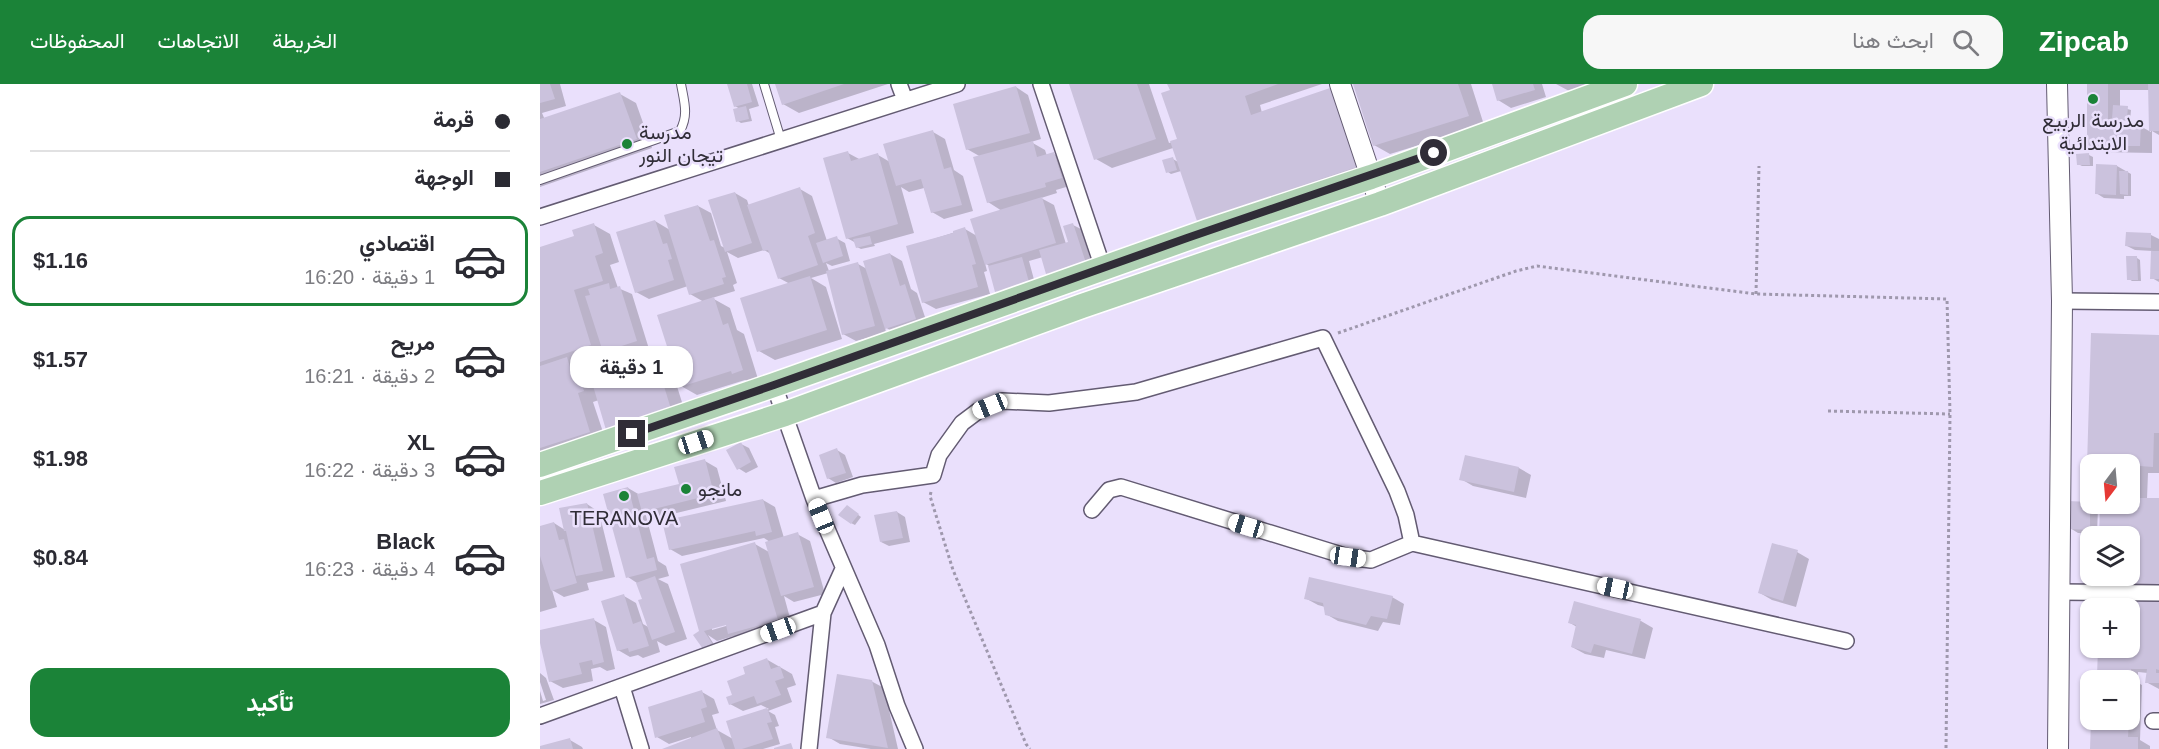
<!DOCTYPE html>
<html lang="ar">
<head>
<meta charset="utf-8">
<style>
  body { margin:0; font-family:Helvetica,Vazirmatn,sans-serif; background:#f7f7f7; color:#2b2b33; direction:rtl; height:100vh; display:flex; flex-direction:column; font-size:22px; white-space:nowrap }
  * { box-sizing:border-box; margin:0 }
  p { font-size:20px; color:#7c7c81 }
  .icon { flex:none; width:33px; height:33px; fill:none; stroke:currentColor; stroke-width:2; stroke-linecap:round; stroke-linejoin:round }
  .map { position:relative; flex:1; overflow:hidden; direction:ltr }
  .side { display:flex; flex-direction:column; background:#fff; width:540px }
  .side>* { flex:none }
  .top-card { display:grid; align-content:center; height:132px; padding:0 30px; background:#fff }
  .needle { width:39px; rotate:196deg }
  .controls { position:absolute; left:1540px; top:370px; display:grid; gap:12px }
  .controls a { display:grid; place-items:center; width:60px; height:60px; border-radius:12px; background:#fff; box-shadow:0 2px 4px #0004; font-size:30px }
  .end { position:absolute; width:27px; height:27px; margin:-14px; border:8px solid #302d37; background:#fff; box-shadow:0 0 0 3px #fff }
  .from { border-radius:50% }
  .bubble { position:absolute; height:42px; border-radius:18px; background:#fff; box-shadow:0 2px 4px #0004; font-size:20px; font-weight:700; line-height:42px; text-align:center; direction:rtl }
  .car { position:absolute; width:18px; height:36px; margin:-18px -9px; border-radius:8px; box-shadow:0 0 4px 2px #0007; background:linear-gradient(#fff 24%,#345 0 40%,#fff 0 76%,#345 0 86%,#fff 0) }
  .top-card b { display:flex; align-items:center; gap:21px; height:57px; font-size:22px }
  .top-card b+b { border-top:2px solid #e1e1e2 }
  .top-card i { width:15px; height:15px; background:#2b2b33 }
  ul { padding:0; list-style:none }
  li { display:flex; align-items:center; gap:18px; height:90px; margin:0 12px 9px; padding:0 18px; border:3px solid transparent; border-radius:18px }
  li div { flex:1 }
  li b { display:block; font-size:22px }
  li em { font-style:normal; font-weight:700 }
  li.current { border-color:#1b8338 }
  li>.icon { width:54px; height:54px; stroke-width:1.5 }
  .cta { display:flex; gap:12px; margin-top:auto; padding:12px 30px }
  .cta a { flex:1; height:69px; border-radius:18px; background:#1b8338; color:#fff; font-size:24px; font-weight:700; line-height:69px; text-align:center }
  header { display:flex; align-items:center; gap:36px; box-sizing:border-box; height:84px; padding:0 30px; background:#1b8338; color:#fff }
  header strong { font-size:28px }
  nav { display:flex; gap:33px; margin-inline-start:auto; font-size:21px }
  .search { width:420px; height:54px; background:#f7f7f7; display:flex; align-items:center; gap:15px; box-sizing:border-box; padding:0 21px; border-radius:18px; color:#7c7c81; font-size:22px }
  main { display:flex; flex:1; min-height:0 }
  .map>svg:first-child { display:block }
  .shadow { fill:#0003; fill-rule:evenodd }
  .building { fill:#cbc2dd }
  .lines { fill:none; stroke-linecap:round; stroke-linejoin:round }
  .service-casing { stroke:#635b72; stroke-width:10 }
  .minor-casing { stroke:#635b72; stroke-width:18 }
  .tertiary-casing { stroke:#635b72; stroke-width:22 }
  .primary-casing { stroke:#fff; stroke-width:27 }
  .path { stroke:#9f98ad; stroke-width:3; stroke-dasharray:3 3; stroke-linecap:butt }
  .service { stroke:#fff; stroke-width:8 }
  .minor { stroke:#fff; stroke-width:15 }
  .tertiary { stroke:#fff; stroke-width:20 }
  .primary { stroke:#afd1b3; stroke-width:24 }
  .route { stroke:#302d37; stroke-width:8 }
  .poi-dot { fill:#1b8338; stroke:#eae0fc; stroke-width:2 }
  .labels { text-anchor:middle; stroke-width:5; stroke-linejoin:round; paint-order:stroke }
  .poi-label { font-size:20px; fill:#302d37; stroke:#eae0fc }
</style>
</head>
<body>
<header>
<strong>Zipcab</strong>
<div class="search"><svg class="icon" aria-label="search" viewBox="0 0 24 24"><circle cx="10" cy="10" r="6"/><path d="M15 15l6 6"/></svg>ابحث هنا</div>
<nav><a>الخريطة</a><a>الاتجاهات</a><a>المحفوظات</a></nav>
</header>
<main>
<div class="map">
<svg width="1619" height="665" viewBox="0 0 1619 665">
  <rect width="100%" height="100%" fill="#eae0fc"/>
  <path class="shadow" d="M0,0H20L26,22L2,29L5,36L80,10L96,19L112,64L0,103Z
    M189,0H212L219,22L209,25L212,37L201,39L198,37L200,25L195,22Z
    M236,0H348L259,29L243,20Z
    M530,0H609L629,59L639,56L629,0H782L720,21L722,29L790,6L806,15L832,92L674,145L658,136L641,87L631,90L628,88L633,75L638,78L633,64L572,84L556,75Z
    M815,0H931L944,41L850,70L834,61Z
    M953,0H1002L1006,13L971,24L958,16Z
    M1016,0H1056L1031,8Z
    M1549,0H1619V51L1612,47V69L1561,68L1548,61ZM1580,6H1610L1611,48L1600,42H1580V36L1590,37L1591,26L1580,23Z
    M476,3L488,11L501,55L491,58L505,66L507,72L514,70L526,77L533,101L516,106L517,109L501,114L514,121L526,160L529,159L533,141L541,145L553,183L515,194L507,189L503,173L489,177L496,203L464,212L456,207L449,182L445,179L447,187L444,188L450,210L396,225L383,218L368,163L425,145L437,152L462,127L448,118L441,73L427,65Z
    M393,48L405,55L414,86L423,92L433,127L404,135L392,128L384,104L369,108L361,103L374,149L334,160L335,162L321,165L317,163L316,159L307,154L308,69L321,76L338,71L350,78Z
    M1549,71L1553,73V82H1542L1538,80Z
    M1577,82L1591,90V112H1584V115L1564,114L1556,109Z
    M260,105L272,112L287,157L296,154L305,159L310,177L292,182L286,179L289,187L318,180L327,185L350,170L362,177L371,205L377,209L388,242L358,251L345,243L346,249L316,257L303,250L288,189L271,194L286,203L302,255L235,276L219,267L250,200L239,194L231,170L224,166L198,174L187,168L197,199L193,201L195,207L172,214L190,224L197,246L204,250L218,295L209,298L205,296L157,311L141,302L164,218L150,210L148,202L109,215L96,208L115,137L130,146L158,122L171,129L181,162L185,164L195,109L207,116L209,122Z
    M54,141L70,150L79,178L70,181L78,204L92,210L109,265H112L128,274L147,334L59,316L53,318L66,357L10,374L0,368V164L36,153ZM47,277L54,301L47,297L43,284L36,280Z
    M1611,151L1619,155V198L1612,194L1613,167L1595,166L1587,162Z
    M1597,174L1600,176L1601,197H1592L1589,195Z
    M1619,252V389H1608L1607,415L1619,416V504L1569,502L1561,497V492H1590V453H1562L1561,420H1590V381L1548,380Z
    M201,360L209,364L218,383L206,389L198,384Z
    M297,366L305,371L313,393L296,399L288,394Z
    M926,372L979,384L991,391L986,414L933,402L921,395Z
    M165,377L177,384L186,417L116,434L105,428L118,477L126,482L129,492L118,495L128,500L147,555L126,562L117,557L120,568L103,574L98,571L90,573L78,566L84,512L96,519L103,540L110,544L104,516L97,499L88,493V404L100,411L140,401Z
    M223,416L235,423L244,454L257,450L270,457L285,510L254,518L244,512L253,545L206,559L194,552L177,557L168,551L175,562L168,566L164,564L161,547L215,460L229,468L230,458L224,454L142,472L130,465ZM193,537V540L172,546V543Z
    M1550,419L1558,424L1557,450L1538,449L1530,444Z
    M47,420L59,428L75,493L47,499L49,506L24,513L12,506L17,523L0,528V444L14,439L25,446Z
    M310,425L321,433L315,441L311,439Z
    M357,428L365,433L370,458L349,462L341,458Z
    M1257,468L1269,475L1256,523L1232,516L1220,509Z
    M852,513L864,520L860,541L843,538L838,547L798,537L786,530L785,523L778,521L765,514Z
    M1619,517V605L1606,598L1608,589L1598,588V599L1602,601L1600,656L1610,662V665H1552L1553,636H1590V597H1554L1558,593L1559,564H1590V525H1561Z
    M54,536L66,543L75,585L67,587L60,583L51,585L53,597L23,604L10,597L0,548Z
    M1101,537L1113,544L1105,575L1066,566L1064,574L1045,570L1032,563L1037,543L1030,539Z
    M226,575L252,590L256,601L247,604L252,618L228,627L235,631L239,642L235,643L240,660L223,665H126L151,655V653L129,660L117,653L162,608L174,615L179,629L172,631L177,646L193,655L188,638L229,625L221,621L203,627L190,620L194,611L207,591Z
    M0,589L6,594L14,616L0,620V607L3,617L6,616L0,598Z
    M331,597L344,604L358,665H331L300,660L288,653Z
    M30,656L42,663L43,665H0Z"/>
  <path class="building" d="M0,0H10L15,15L0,19Z
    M187,0H207L212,18L194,23Z
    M235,0H304L242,21Z
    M529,0H597L616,55L554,76Z
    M627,0H738L705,12L711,31L790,4L817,83L657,137L630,57L637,55L621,9L630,6Z
    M813,0H918L929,32L833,62Z
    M952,0H993L995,6L957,17Z
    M1547,0H1568V40H1601L1600,62H1547Z
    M1608,0H1619V47H1609Z
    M476,2L490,49L426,66L413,20Z
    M80,8L97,55L0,88V35Z
    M1573,21L1588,22L1587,36L1572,35Z
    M206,22L209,35L196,38L193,25Z
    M393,46L404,85L411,83L422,121L391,129L381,95L356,102L343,60Z
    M493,57L497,73L514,68L522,94L505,99L506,103L447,119L433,73Z
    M308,67L311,77L338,69L358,140L306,155L283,74Z
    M1549,69L1550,81H1537L1536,70Z
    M633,73L637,86L626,89L622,76Z
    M1556,80L1577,81L1576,111L1555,110Z
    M1579,87H1588V111L1580,110Z
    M260,103L275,149L268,152L278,181L238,195L228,166L223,167L207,121Z
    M195,108L212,159L185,168L168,116Z
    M502,113L516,159L445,181L430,135Z
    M158,121L170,157L174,156L186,193L182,194L184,200L149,211L124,131Z
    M115,136L123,160L127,159L132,175L128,176L134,196L95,209L76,148Z
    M54,139L63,169L55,172L63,197L34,206L51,261L0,278V163L34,152L32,146Z
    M533,139L546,179L506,190L499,166L528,158L523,142Z
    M425,143L436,180L432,181L438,203L382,219L366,162L413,149V147Z
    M1586,148L1611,149V164L1585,162Z
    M297,152L303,172L283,179L276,159Z
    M330,152L332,160L316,164L313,155Z
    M1611,167H1619V195H1610Z
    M350,169L360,202L365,200L376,235L345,245L323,177Z
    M1586,172H1597L1598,196H1587Z
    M482,173L489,198L455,208L448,182Z
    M318,178L335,242L302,251L286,187Z
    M270,192L287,246L217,268L200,214Z
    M69,199L70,205L80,202L97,257L63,268L45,212L50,211L48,205Z
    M174,213L183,241L188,239L203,286L192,290L191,287L140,303L117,231Z
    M1551,249L1619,251V349H1614L1613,383L1600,382L1599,414H1619V500L1560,498V492H1590V453H1559L1560,420H1590V381H1547Z
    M112,263L131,325L66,346L46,278L76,268L78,274Z
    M27,273L33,293L39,291L44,307L38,309L50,348L0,364V282Z
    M201,358L211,378L197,386L186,366Z
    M297,364L306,389L287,395L279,371Z
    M925,371L979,383L974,408L919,396Z
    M165,375L174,410L102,428L97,410L139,400L134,383Z
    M88,403L107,475L114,473L117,486L86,494L63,410Z
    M223,415L232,448L216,452L215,447L129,466L122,437Z
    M1528,417L1550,418V446L1528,445Z
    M47,419L63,487L36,492L26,447H24L19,424Z
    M307,421L319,430L311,440L298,431Z
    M357,427L363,454L340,458L334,431Z
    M14,438L19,456L24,455L37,499L11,507L0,472V442Z
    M258,448L274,503L241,512L225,458Z
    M215,458L238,536L188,550L186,541L164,547L172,559L163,565L153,551L159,547L140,480Z
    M1232,459L1258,466L1243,517L1218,509Z
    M115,492L135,548L112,556L98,516L102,515L96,499Z
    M769,493L853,512L847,535L831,532L826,541L785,531L783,519L764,515Z
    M84,510L93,540L101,537L109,562L89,568L88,564L77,567L61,517Z
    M1559,514L1619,516V586L1616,585V589H1619V599H1605L1607,585H1591L1590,597H1553V591L1557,592L1558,564H1590V525H1559Z
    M1034,517L1101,535L1092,570L1054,560L1051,569L1031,563L1036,541L1028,539Z
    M54,534L64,578L53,581L52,576L39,579L42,590L9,598L0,559V546Z
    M227,574L231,585L240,582L244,594L235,597L241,611L217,620L214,612L189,621L186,613L192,611L187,597L205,590L203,583Z
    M297,590L332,596L348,664L286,654Z
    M162,606L167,623L161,625L165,638L115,654L108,623Z
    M227,624L232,638L227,639L233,655L202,665H195L186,637Z
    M1551,636H1589L1588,653H1598V665H1550Z
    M177,644L185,665H122Z
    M30,654L33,665H0V662Z
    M251,659L253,665H234V664Z"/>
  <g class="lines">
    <g class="service-casing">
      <path id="service" d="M224,0L241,56
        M0,96L140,47C149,31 144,17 141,0"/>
    </g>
    <g class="minor-casing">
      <path id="minor" d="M359,0L365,16
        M501,0L563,184
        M0,133L417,0
        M1522,217L1619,218
        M234,301L274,415L337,561L357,622L375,665
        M274,415L322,401L393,391L399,371L422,339L438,327L462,317L509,319L596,308L783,254L857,407L866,431L872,459L831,476L808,473L581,403L569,406L552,426
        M872,459L1306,557
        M1520,508L1619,509
        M82,603L101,665
        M0,632L283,529L303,485
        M1613,637H1619
        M269,665L283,529"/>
    </g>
    <g class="tertiary-casing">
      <path id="tertiary" d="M800,0L840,120
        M1517,0L1522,217L1518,665"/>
    </g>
    <g class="primary-casing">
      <path id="primary" d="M0,381L234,301L668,147L831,93L1085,0
        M0,409L245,330L542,222L840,120L1161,0"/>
    </g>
    <path class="path" d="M1216,210L1219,82
      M798,249L976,187L997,182L1216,210L1407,215L1410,330L1406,665
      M1288,327L1410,330
      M391,408L390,412L413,486L486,660L490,665"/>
    <use href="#service" class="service"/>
    <use href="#minor" class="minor"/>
    <use href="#tertiary" class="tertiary"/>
    <use href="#primary" class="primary"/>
  </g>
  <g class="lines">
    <path class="route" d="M92,350L234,301L647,154L894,69"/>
  </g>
  <g class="poi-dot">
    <circle cx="1553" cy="15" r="6"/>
    <circle cx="87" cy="60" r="6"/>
    <circle cx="146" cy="405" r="6"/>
    <circle cx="84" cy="412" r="6"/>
  </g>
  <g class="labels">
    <g class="poi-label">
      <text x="1553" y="43">مدرسة الربيع<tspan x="1553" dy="23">الابتدائية</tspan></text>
      <text x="99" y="55" text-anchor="start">مدرسة<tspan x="99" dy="23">تيجان النور</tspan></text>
      <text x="158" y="412" text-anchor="start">مانجو</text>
      <text x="84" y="441">TERANOVA</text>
    </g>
  </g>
</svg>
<div class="controls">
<a><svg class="needle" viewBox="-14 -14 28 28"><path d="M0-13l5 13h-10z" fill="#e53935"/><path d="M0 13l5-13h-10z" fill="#7c7c81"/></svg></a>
<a><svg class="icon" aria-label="layers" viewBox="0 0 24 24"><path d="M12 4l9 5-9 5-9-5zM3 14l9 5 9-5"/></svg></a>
<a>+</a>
<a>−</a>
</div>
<i class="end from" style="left:894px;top:69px"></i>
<i class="end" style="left:92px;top:350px"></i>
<div class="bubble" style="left:30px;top:262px;width:123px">1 دقيقة</div>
<i class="car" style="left:450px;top:322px;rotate:248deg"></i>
<i class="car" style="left:156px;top:358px;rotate:72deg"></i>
<i class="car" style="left:281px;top:432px;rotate:338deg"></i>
<i class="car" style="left:706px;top:442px;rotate:287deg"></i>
<i class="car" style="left:808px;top:473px;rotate:98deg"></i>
<i class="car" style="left:1075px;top:504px;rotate:282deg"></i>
<i class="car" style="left:238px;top:546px;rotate:250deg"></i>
</div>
<section class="side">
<div class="top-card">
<b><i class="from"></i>قرمة</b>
<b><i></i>الوجهة</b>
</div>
<ul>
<li class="current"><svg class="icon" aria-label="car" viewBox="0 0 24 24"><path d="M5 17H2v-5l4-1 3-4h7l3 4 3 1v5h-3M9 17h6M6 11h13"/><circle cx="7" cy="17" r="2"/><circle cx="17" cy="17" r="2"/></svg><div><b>اقتصادي</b><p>1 دقيقة · 16:20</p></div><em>$1.16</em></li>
<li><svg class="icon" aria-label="car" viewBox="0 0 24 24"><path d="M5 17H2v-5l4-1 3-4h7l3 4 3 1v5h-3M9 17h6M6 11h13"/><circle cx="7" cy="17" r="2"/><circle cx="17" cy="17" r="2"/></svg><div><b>مريح</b><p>2 دقيقة · 16:21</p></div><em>$1.57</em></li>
<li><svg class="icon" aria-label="car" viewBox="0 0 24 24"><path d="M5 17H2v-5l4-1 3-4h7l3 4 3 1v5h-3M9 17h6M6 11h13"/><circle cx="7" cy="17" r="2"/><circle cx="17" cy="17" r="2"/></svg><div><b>XL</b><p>3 دقيقة · 16:22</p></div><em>$1.98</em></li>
<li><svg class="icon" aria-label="car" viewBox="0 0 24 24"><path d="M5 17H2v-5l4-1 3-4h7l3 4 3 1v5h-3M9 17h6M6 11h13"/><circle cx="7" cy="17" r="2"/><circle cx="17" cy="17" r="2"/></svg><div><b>Black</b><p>4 دقيقة · 16:23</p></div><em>$0.84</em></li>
</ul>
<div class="cta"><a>تأكيد</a></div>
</section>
</main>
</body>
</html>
